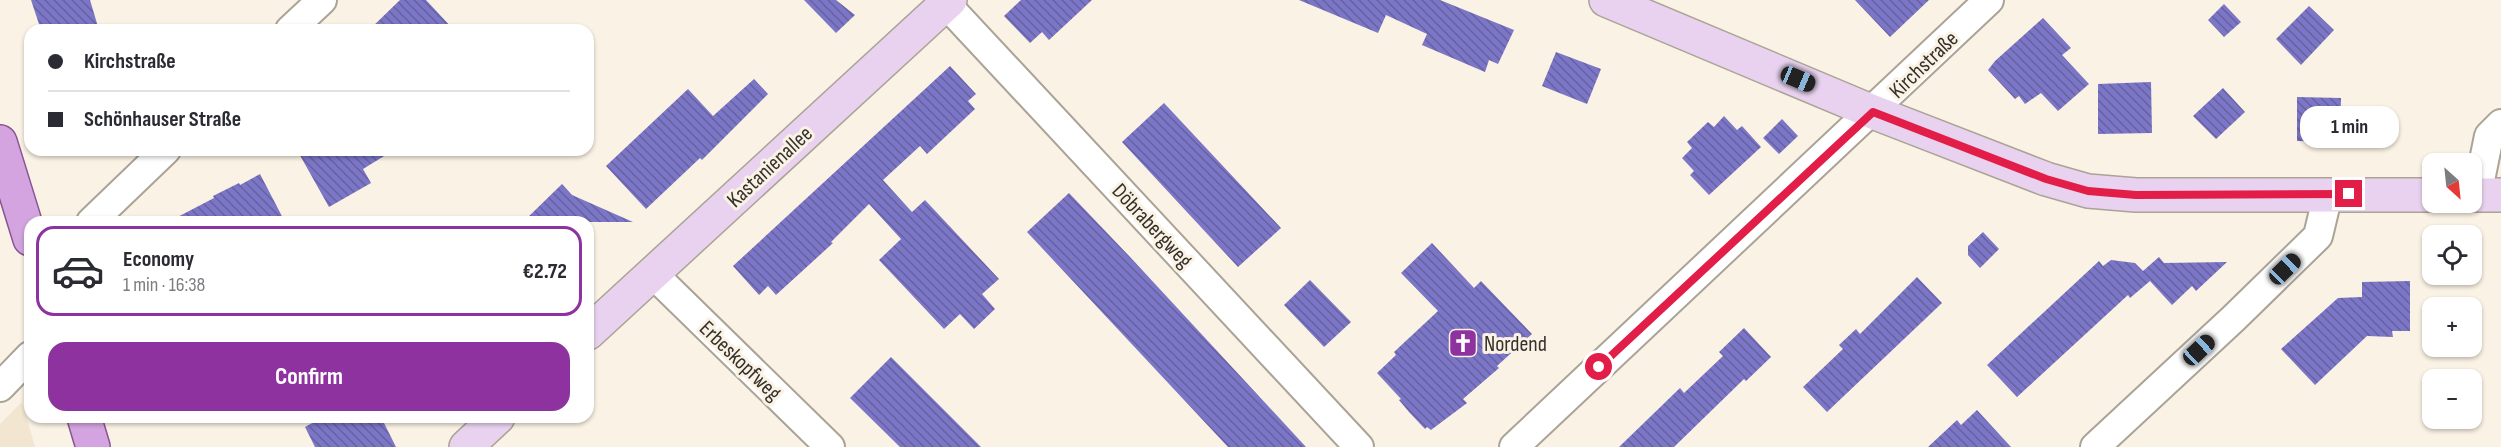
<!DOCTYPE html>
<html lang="en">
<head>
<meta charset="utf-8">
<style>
  body { margin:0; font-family:"Sofia Sans Condensed",sans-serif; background:#f7f7f7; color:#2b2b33; height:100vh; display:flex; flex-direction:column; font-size:22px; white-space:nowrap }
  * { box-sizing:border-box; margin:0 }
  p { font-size:20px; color:#7c7c81 }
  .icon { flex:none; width:33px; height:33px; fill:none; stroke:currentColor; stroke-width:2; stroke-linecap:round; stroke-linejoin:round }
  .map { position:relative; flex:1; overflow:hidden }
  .drawer { position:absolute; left:24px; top:216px; width:570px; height:207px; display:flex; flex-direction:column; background:#fff; border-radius:18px; box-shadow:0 2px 4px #0004 }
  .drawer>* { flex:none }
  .guide { position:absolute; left:24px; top:24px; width:570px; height:132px; border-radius:18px; box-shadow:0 2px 4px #0004; display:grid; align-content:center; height:132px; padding:0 24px; background:#fff }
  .needle { width:39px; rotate:153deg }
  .controls { position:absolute; left:2422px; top:153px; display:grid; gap:12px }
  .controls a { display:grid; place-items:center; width:60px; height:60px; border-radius:12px; background:#fff; box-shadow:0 2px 4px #0004; font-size:30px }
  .end { position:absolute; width:27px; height:27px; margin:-14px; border:8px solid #e11d48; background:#fff; box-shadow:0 0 0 3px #fff }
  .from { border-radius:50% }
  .bubble { position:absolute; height:42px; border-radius:18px; background:#fff; box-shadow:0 2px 4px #0004; font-size:20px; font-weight:700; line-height:42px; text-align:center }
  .car { position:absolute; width:18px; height:36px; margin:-18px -9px; border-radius:8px; box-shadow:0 0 4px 2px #0007; background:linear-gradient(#222 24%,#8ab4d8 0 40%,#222 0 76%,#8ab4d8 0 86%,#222 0) }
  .guide b { display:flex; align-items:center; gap:21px; height:57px; font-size:22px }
  .guide b+b { border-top:2px solid #e1e1e2 }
  .guide i { width:15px; height:15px; background:#2b2b33 }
  ul { padding:10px 0 0; list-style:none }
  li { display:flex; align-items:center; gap:18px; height:90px; margin:0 12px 9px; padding:0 12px; border:3px solid #e1e1e2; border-radius:18px }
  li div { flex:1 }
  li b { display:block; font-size:22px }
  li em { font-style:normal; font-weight:700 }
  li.active { border-color:#8d329e }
  li>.icon { width:54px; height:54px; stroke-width:1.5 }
  .primary-button { display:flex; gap:12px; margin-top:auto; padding:12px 24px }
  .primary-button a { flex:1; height:69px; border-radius:18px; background:#8d329e; color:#fff; font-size:24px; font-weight:700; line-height:69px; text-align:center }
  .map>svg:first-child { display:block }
  .built { fill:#f2e6d1 }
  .building { fill:url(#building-back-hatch) }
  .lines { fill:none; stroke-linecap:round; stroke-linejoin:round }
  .street-casing { stroke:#aaa396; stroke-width:32 }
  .secondary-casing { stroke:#aaa396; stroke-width:36 }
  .primary-casing { stroke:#885592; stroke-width:36 }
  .street { stroke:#fff; stroke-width:28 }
  .secondary { stroke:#e9d2ef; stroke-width:33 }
  .primary { stroke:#d3a4df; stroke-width:33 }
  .route { stroke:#e11d48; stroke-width:8 }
  .labels { text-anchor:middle; stroke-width:6; stroke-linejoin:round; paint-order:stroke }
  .street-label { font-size:22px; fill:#34312c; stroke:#faf2e4 }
  .poi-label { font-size:22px; fill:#34312c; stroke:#faf2e4; text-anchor:start }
</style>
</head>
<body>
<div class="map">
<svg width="2501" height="447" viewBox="0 0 2501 447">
  <defs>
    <pattern id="building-back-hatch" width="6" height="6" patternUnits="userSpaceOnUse" patternTransform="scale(1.5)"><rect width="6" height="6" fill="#7c76c6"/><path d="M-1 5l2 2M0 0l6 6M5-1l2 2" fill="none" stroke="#6661a1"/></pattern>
  </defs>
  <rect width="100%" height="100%" fill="#faf2e4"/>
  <path class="built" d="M22,402L35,447H0V424Z"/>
  <path class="building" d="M31,0H90L99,30H41Z
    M400,0H426L454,30H369Z
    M804,0H836L855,15L836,33Z
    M1021,0H1092L1049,40L1042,32L1030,43L1004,16Z
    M1299,0H1440L1514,30L1498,64L1489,60L1485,72L1422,45L1427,34L1386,15L1378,33Z
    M1855,0H1929L1890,37Z
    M2224,4L2241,22L2224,37L2208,20Z
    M2309,6L2334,30L2301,65L2276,39Z
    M2043,18L2071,48L2062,55L2089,84L2058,111L2041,93L2025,104L2019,96L2015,99L1988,70L1995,61Z
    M1556,52L1601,69L1587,104L1542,86Z
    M950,66L976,94L968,101L975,109L927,154L920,146L883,180L912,212L925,200L999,279L982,294L995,309L974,329L960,314L944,329L879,260L901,239L869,204L831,242L833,243L776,295L768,286L759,295L733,266Z
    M754,79L768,94L702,160L700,158L646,209L606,166L688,89L713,116Z
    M2151,82L2152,133L2098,134V84Z
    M2223,88L2245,112L2216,139L2193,116Z
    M2297,97L2341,98L2340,142L2297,141Z
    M1164,103L1281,228L1238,267L1122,142Z
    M1724,116L1737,130L1742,126L1761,147L1709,195L1690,175L1694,171L1682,158L1692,148L1687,142L1708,122L1714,127Z
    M1782,119L1798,136L1779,154L1763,138Z
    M297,150H394L363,169L371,183L329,207Z
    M260,174L285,222H168L214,198L213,196L239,183L240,185Z
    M562,184L572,195L633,222H523Z
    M1069,193L1131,258L1306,447H1228L1027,232Z
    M1983,232L1999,249L1980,268L1968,255V246Z
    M1432,243L1474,288L1481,281L1532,334L1497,366L1499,368L1463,399L1467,403L1431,430L1427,427L1425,429L1409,412L1399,400L1401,399L1377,373L1396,355L1394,352L1438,311L1401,273Z
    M2159,257L2164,263L2227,262L2196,291L2192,286L2172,305L2150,281L2130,298L2128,295L2017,397L1987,365L2099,261L2103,266L2111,260L2135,263L2143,271Z
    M1917,277L1942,303L1827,412L1803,387L1843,349L1839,345L1856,329L1860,334Z
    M1310,280L1351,322L1324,347L1284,305Z
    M2410,281V331H2392L2393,337L2367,336L2315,385L2281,349L2338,298L2362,297V282Z
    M1744,328L1771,357L1746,381L1744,379L1674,447H1619L1680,388L1684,393L1723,356L1719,352Z
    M891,357L981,447H900L850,398Z
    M1977,410L2011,447H1928L1957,420L1961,425Z
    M323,417H381L396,447H315L305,427Z"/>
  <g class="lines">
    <g class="street-casing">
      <path id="street" d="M946,4L1359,447
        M290,30L322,0
        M2477,195L2489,136L2501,124
        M91,222L166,150
        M652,273L830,447
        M0,387L30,356
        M1514,447L1989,0
        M2095,447L2234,318L2318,236L2328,194"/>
    </g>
    <g class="secondary-casing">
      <path id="secondary" d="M1606,0L1873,112L2046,179L2088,191L2136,195H2433
        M2472,195H2501
        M588,333L950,0
        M466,447L498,417"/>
    </g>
    <g class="primary-casing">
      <path id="primary" d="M0,142L30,239
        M84,417L93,447"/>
    </g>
    <use href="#street" class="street"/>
    <use href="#secondary" class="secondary"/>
    <use href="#primary" class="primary"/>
  </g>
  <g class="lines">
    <path class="route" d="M1599,367L1873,112L2046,179L2088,191L2136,195L2349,194"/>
  </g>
  <defs>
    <g id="church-square" transform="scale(1.5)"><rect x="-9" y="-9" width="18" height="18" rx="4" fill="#8d329e" stroke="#faf2e4"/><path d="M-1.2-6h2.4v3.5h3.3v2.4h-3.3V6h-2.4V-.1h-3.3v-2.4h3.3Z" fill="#fff"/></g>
  </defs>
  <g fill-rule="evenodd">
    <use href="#church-square" x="1463" y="343"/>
  </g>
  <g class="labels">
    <g class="street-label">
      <text transform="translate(1923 64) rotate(-44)" y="8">Kirchstraße</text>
      <text transform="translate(769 166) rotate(-43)" y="8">Kastanienallee</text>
      <text transform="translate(1153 225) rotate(47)" y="8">Döbrabergweg</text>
      <text transform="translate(741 360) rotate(44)" y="8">Erbeskopfweg</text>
    </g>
    <g class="poi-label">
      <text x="1484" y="351">Nordend</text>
    </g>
  </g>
</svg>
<div class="controls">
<a><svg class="needle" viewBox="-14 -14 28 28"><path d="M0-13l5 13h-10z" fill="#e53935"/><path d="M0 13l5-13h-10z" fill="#7c7c81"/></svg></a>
<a><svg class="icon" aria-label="locate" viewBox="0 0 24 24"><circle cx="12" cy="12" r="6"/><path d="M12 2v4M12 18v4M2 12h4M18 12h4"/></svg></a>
<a>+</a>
<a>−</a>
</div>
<i class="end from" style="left:1599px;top:367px"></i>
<i class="end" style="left:2349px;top:194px"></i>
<div class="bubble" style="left:2300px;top:106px;width:99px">1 min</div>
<i class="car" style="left:1798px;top:79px;rotate:113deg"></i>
<i class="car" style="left:2285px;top:269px;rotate:46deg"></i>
<i class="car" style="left:2199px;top:350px;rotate:47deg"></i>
<div class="guide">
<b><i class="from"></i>Kirchstraße</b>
<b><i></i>Schönhauser Straße</b>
</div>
<section class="drawer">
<ul>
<li class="active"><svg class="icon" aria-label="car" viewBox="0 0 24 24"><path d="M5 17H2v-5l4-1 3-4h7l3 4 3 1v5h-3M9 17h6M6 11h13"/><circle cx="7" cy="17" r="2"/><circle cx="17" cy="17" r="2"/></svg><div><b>Economy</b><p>1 min · 16:38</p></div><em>€2.72</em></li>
</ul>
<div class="primary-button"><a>Confirm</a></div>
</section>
</div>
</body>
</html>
